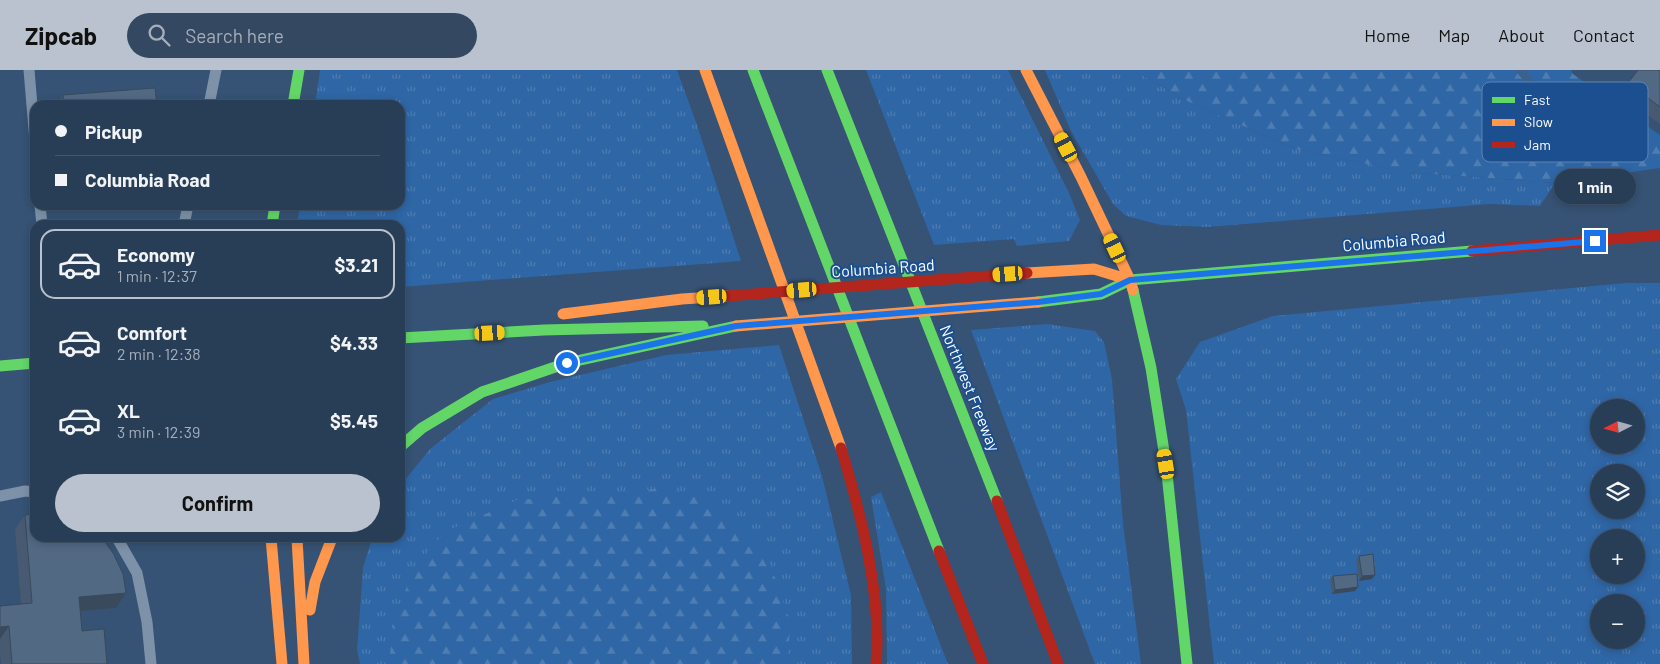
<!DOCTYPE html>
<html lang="en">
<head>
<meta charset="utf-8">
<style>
  body { margin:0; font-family:Barlow,sans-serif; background:#344961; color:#f1f3f6; height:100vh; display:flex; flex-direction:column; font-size:19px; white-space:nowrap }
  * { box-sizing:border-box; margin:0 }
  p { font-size:16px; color:#a5aeba }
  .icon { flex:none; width:28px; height:28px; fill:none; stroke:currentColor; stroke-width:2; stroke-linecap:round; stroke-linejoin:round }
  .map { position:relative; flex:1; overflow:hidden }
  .drawer { position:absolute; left:30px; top:150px; width:375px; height:322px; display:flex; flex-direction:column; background:#283e57; border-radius:15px; box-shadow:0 2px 8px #0003,0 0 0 1px #44576d }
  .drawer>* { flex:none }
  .top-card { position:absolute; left:30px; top:30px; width:375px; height:110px; border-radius:15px; box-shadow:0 2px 8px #0003,0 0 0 1px #44576d; display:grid; align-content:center; height:110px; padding:0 25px; background:#283e57 }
  .needle { width:32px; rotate:264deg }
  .buttons { position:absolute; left:1590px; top:329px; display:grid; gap:10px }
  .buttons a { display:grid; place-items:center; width:55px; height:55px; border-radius:50%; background:#283e57; box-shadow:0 2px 8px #0003,0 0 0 1px #44576d; font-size:25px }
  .end { position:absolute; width:22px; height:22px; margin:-11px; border:6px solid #1a73e8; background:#fff; box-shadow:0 0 0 2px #fff }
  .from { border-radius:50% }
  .bubble { position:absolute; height:35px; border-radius:18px; background:#283e57; box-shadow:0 2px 8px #0003,0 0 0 1px #44576d; font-size:16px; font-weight:700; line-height:35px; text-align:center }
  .car { position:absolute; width:15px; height:30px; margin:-15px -8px; border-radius:6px; box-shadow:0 0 4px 1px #0007; background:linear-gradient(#f5c518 24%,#345 0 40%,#f5c518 0 76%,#345 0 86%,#f5c518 0) }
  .top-card b { display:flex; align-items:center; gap:18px; height:48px; font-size:19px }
  .top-card b+b { border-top:1px solid #44576d }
  .top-card i { width:12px; height:12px; background:#f1f3f6 }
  ul { padding:9px 0 0; list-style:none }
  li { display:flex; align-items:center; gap:15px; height:70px; margin:0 10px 8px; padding:0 15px; border:2px solid transparent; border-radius:15px }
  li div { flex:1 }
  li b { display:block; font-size:19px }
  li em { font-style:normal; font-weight:700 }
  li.active { border-color:#b9c2ce }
  li>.icon { width:45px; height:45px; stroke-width:1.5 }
  .primary-button { display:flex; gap:10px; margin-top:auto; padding:10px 25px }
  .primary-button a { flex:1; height:58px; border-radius:30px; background:#b9c2ce; color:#111; font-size:20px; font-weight:700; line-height:58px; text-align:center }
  header { display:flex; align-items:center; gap:30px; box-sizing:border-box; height:70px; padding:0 25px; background:#b9c2ce; color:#111 }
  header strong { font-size:24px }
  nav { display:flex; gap:28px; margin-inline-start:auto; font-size:18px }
  .search { width:350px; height:45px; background:#344961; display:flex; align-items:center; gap:12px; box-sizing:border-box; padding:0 18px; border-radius:28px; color:#a5aeba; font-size:19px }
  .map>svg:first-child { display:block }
  .grass { fill:url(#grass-tufts); fill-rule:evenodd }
  .forest { fill:url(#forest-firs) }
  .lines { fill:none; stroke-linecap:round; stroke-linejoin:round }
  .stream { stroke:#3b618d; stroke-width:8 }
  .lane { stroke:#7d92a8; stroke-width:11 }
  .fast { stroke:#63d668; stroke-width:11 }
  .slow { stroke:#ff974d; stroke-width:11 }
  .jam { stroke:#b3261e; stroke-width:11 }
  .slow-bridge { stroke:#ff974d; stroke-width:11 }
  .jam-bridge { stroke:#b3261e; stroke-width:11 }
  .wall { fill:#475a72 }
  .shaded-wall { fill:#394a5c }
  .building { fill:#526984; stroke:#394a5c }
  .route { stroke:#1a73e8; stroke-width:6 }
  .labels { text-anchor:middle; stroke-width:4; stroke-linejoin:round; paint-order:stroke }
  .street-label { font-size:16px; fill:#fff; stroke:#1b4f8f }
  .key { fill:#1b4f8f; stroke:#5f84b1; stroke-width:1 }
  .key-label { font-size:14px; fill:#fff }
</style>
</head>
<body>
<header>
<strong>Zipcab</strong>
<div class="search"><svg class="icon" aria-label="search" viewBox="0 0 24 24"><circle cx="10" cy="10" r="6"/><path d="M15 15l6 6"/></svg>Search here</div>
<nav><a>Home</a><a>Map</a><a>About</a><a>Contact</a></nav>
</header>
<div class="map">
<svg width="1660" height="594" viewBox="0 0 1660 594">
  <defs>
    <pattern id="grass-tufts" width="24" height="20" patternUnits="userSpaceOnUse" patternTransform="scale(1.25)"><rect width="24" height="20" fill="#2f66a5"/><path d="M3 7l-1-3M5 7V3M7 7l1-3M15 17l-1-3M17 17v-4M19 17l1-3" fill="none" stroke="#4e7db2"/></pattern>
    <pattern id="forest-firs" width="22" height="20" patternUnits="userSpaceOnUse" patternTransform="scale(1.25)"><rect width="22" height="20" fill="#2f66a5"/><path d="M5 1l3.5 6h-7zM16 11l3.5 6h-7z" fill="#4e7db2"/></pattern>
  </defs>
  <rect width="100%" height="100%" fill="#365274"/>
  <path class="grass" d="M320,0H677L696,52L741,191L400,217V155H297L300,135H400V35H315Z
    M866,0H1008L1069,123L1080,150L1069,171L1017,176L1014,169L934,175Z
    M1045,0H1133L1187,31L1295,79L1406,102L1555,113L1540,136L1490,134L1208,157L1161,155L1126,146L1113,134L1071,61Z
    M1625,213H1660V594H1214L1186,340L1176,309L1200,272L1273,246ZM1599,338H1636V375H1599ZM1599,402H1636V440H1599ZM1599,468H1636V505H1599ZM1599,532H1636V570H1599Z
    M1047,254L1095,261L1104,272L1112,309L1123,453L1141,594H1095L971,260Z
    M779,275L822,406L851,525L852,594H360L357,580L363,498L372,468H400V416L430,379L493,329L550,312L666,285Z
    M881,422L948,594H887L886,519L871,427Z"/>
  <path class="forest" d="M1133,0H1571L1573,4L1660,65V98L1555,113L1405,102L1295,79L1187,31Z
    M669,418L718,435L765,479L791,554L786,594H389L393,555L413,499L445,462L517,430Z"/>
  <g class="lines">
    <path class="stream" d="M1520,0L1560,49L1607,88"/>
    <path class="lane" d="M29,0L35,71
      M209,35L216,0
      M40,135L42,155
      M184,155L188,135
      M0,426L25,421L35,422
      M117,468L137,503L147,552L151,594"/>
    <path class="fast" d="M753,0L939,481
      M827,0L997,431
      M293,35L299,0
      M272,155L275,135
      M1133,220L1151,298L1166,394L1187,594
      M1038,232L1101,224L1130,210L1472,181
      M400,268L544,260L703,256
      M0,296L35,293
      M400,377L422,358L482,322L567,293L736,256"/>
    <path class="slow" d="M705,0L841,378
      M1026,0L1081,107L1130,210L1133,220
      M1027,203L1094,199L1130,210
      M563,244L682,229L727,226
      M271,468L282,594
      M297,468L304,594
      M310,540L315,512L332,468"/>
    <path class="jam" d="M1472,181L1660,165
      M841,378C861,444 882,525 876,594
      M997,431L1058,594
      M939,481L983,594"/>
    <path class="slow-bridge" d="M736,256L1038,232"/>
    <path class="jam-bridge" d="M727,226L1027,203"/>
  </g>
  <path class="wall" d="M1638,0H1660V54L1620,25Z
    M63,25L157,35H56Z
    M25,445L126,523L116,538L80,541L82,561L107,594H1L0,583V536L21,534L15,459Z
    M1359,486L1375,505L1372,509L1359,511L1356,490Z
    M1333,506L1355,521L1332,524L1330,510Z"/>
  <path class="shaded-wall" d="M1375,505L1372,509L1359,511L1362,506Z
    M1358,517L1355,521L1332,524L1335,520Z
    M126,523L116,538L69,542L79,527Z
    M9,556L0,569V557Z"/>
  <path class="building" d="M1638,0H1660V37L1628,13Z
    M155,18L157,35H64L63,25Z
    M35,444V468H99L105,472L113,483L123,504L126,523L79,527L82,561L104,559L107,594H12L9,556L0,557V536L32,533L25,445Z
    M1373,484L1375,505L1362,506L1359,486Z
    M1357,504L1358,517L1335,520L1333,506Z"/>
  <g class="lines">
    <path class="route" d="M567,293L736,256L1038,232L1101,224L1130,210L1595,171"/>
  </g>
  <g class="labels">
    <g class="street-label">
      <text transform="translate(1394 171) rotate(-5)" y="6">Columbia Road</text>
      <text transform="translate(883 198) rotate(-4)" y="6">Columbia Road</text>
      <text transform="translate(970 318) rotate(68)" y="6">Northwest Freeway</text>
    </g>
  </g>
  <rect x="1482" y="12" width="166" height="80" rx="8" class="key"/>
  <rect x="1492" y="27" width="23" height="6" fill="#63d668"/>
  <rect x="1492" y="49" width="23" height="7" fill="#ff974d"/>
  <rect x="1492" y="72" width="23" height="6" fill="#b3261e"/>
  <g class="key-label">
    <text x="1524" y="35">Fast</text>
    <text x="1524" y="57">Slow</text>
    <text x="1524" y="80">Jam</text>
  </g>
</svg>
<div class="buttons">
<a><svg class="needle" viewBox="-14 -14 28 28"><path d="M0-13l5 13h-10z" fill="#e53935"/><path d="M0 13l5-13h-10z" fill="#a5aeba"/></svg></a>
<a><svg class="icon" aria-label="layers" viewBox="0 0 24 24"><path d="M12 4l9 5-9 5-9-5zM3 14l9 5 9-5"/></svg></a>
<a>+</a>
<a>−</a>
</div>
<i class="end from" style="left:567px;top:293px"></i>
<i class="end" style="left:1595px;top:171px"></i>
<div class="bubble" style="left:1554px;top:99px;width:82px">1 min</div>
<i class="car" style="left:1066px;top:77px;rotate:332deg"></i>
<i class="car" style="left:1115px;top:178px;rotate:335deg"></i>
<i class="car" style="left:1008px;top:204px;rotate:266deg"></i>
<i class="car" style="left:802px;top:220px;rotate:265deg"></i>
<i class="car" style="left:712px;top:227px;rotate:266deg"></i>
<i class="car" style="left:490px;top:263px;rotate:87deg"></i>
<i class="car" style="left:1166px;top:394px;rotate:351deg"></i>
<div class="top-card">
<b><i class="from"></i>Pickup</b>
<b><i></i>Columbia Road</b>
</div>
<section class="drawer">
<ul>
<li class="active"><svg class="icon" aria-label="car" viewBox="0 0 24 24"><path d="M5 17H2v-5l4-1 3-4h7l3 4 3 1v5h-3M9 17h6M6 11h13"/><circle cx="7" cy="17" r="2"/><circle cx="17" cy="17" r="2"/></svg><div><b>Economy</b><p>1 min · 12:37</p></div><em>$3.21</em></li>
<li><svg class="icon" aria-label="car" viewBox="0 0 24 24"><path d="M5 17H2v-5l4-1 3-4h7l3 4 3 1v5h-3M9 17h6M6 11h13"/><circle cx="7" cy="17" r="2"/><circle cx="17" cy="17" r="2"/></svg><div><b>Comfort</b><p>2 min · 12:38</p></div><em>$4.33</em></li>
<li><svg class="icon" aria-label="car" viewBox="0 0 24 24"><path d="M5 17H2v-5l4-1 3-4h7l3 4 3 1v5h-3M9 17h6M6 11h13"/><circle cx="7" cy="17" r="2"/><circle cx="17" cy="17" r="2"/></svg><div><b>XL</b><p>3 min · 12:39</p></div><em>$5.45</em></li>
</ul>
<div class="primary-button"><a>Confirm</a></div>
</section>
</div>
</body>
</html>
